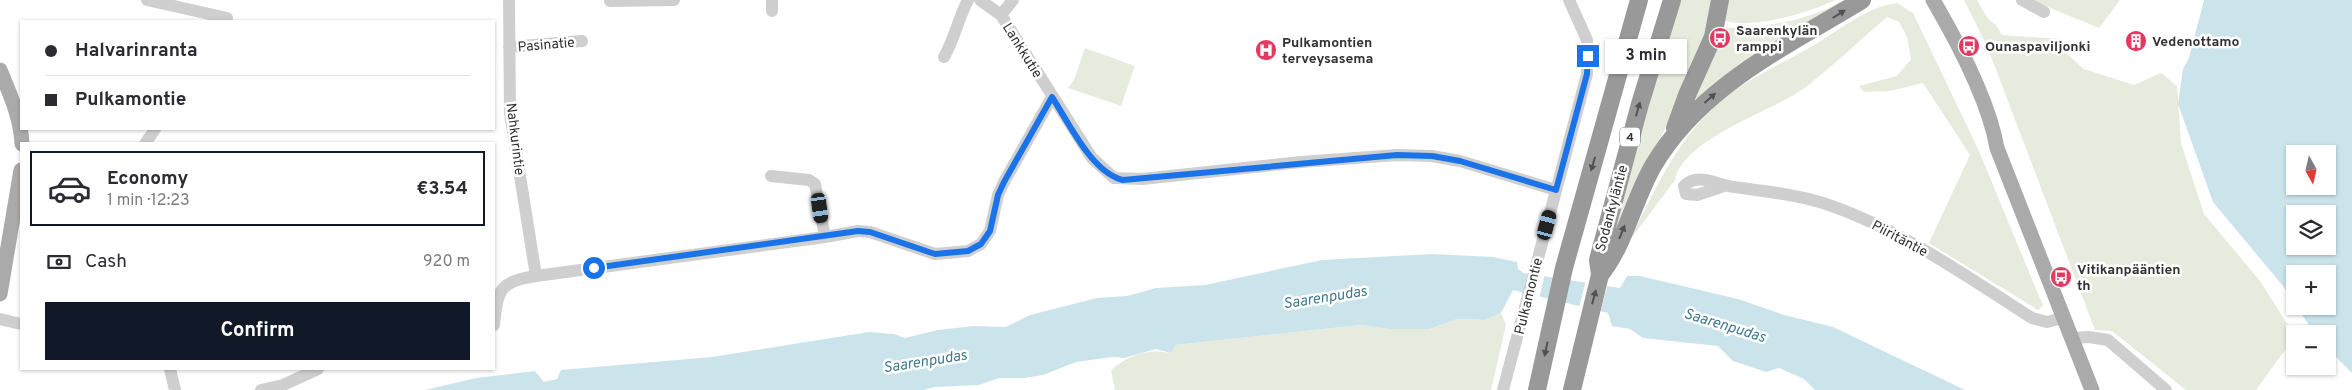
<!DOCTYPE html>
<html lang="en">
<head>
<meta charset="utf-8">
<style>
  body { margin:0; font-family:Overpass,sans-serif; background:#f7f7f7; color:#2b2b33; height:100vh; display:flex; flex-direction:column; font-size:19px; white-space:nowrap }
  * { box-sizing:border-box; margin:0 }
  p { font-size:16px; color:#7c7c81 }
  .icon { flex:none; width:28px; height:28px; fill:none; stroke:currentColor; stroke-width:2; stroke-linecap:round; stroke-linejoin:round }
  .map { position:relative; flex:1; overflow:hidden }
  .sheet { position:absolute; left:20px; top:142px; width:475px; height:228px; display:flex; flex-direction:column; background:#fff; border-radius:0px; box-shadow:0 1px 4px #0004 }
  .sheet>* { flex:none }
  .banner { position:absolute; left:20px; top:20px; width:475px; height:110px; border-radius:0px; box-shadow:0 1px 4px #0004; display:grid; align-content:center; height:110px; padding:0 25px; background:#fff }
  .needle { width:32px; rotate:172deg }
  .controls { position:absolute; left:2286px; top:145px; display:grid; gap:10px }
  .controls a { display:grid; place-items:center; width:50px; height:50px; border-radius:0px; background:#fff; box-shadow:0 1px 4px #0004; font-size:25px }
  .end { position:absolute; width:22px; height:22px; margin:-11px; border:6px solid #1a73e8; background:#fff; box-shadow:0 0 0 2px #fff }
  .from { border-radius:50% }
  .bubble { position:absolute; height:35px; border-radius:0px; background:#fff; box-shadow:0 1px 4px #0004; font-size:16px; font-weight:700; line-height:35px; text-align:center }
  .car { position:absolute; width:15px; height:30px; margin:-15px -8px; border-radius:6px; box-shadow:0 0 4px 1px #0007; background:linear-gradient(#222 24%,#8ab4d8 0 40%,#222 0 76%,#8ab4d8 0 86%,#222 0) }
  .banner b { display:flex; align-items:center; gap:18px; height:48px; font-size:19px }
  .banner b+b { border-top:1px solid #e1e1e2 }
  .banner i { width:12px; height:12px; background:#2b2b33 }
  ul { padding:9px 0 0; list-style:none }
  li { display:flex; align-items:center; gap:15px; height:75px; margin:0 10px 8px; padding:0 15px; border:2px solid #e1e1e2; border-radius:0px }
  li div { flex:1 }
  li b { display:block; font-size:19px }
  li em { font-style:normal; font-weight:700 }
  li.current { border-color:#111827 }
  li>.icon { width:45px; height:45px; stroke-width:1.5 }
  .pay { display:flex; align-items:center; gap:12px; height:55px; padding:0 25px; font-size:19px }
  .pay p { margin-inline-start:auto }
  .primary-button { display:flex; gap:10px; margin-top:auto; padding:10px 25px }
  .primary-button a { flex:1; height:58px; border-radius:0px; background:#111827; color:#fff; font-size:20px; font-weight:700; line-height:58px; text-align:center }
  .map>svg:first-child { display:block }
  .green { fill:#e7ebde }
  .water { fill:#cbe4eb; fill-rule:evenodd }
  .pier { fill:#fff }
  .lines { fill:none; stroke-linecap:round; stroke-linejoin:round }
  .minor { stroke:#cfcfcf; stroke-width:12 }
  .major { stroke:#aaa; stroke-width:15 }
  .highway { stroke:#999; stroke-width:18 }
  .oneway { fill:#515151 }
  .route { stroke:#1a73e8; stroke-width:6 }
  .labels { text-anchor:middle; stroke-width:5; stroke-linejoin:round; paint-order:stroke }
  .shield { fill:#fff; stroke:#707070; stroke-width:1 }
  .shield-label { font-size:12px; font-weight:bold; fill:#323232 }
  .poi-label { font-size:14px; font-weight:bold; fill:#323232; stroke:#fff; text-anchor:start }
  .street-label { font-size:14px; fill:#323232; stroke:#fff }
  .water-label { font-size:15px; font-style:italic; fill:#3f7b8d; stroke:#fff }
</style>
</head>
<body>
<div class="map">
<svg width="2352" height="390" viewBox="0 0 2352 390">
  <rect width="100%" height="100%" fill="#fff"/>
  <path class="green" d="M1677,0H1714L1705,39L1613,245L1606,244Z
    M1724,0H1835C1811,12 1749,31 1724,20Z
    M1964,0H1977L1988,19L1996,25L2002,35L2062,39L2067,54L2084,69L2134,85L2161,73L2177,86L2181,143L2204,214L2260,281L2295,336L2256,390H2186L2112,331L2095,330L1987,46Z
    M2031,0H2120L2099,28Z
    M1842,1L1844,3L1682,119L1715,45L1722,40L1725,28C1768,27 1804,22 1842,1Z
    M1897,3L1913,13L1979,151L2043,306L2038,310L1929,243L1970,155L1923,83L1890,91L1864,92L1859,86L1897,76L1911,59L1907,37L1899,22L1887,17C1860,40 1834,65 1806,87C1773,112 1684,137 1675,180L1630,240C1655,189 1681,131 1727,96C1751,77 1789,60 1816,44C1842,28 1867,7 1897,3Z
    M1085,48L1135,66L1121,106L1068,88L1074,80Z
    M1501,313L1506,325L1491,390H1115L1111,370C1128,355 1148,348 1171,353L1176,345L1361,325L1389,329H1430L1457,319L1484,320Z"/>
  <path class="water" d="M2204,0H2352V373L2328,349V334H2315L2296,306H2328V274H2295V304L2283,286L2213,202L2178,104L2183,69L2189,58ZM2295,154H2328V186H2295ZM2295,214H2328V246H2295Z
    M1432,254L1493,257L1517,262L1518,269L1524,273L1620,288L1627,276H1640L1738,299L1784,315L1833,327L1965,390H1815L1804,379L1779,368L1766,372L1733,361L1718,346L1643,338L1630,329L1612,326L1608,313L1513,290L1501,313L1484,320L1457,319L1430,329H1389L1361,325L1176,345L1171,353L1156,349L1124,358L1113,357L1076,362L1043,375L1025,378H999L979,385L934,387L924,390H425L476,378L535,371L544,382L557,379L561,370L712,357L869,332L894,334L905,338L938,330L974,326L1006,327L1030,315L1097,298L1127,296L1156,288L1205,285L1322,260Z"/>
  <path class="pier" d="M1529,272L1545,274L1539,299L1524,295Z
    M1586,280L1608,284L1600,313L1579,308Z"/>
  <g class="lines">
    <path class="minor" d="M147,0L227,18L225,21
      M509,0L510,113L536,276
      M980,0L1001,15L1092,158L1114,178L1142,179L1301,162L1397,155L1432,156L1460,161L1556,190
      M2022,0L2044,12
      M610,1L674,0
      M772,11V0
      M1001,15L1013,0
      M509,47L582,41
      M944,57C955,38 958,19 968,0
      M145,144L155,129
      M771,176L809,180L815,184L825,237
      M1724,186L1697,195L1686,194L1684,186C1698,172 1717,185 1734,187C1763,191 1794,194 1823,203C1899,228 1966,276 2032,318L2047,322L2063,318
      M0,319L21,324
      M494,325C498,289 499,282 536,276L825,237L858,231L870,232L935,254L968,251L981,244L990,231L998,195L1004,182L1052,97
      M2071,338L2089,337L2108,340L2166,390
      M170,369L175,390
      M261,390L283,385L318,369
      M1503,390L1587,74V40L1569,0"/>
    <path class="major" d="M1933,0C1957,41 1989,102 1997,148L2092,390
      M0,70C10,94 21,118 22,144
      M0,294L21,170"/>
    <path class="highway" d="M1675,128L1687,95L1713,37L1720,0
      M1600,275C1625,244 1633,201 1653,166C1700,86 1785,47 1862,0
      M1537,390L1564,268L1639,0
      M1572,390L1600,275L1598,260L1640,104L1672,0"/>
  </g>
  <defs><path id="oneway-solid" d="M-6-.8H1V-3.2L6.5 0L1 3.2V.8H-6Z" transform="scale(1.25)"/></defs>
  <g class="oneway">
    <use href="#oneway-solid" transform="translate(1839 14) rotate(-32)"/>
    <use href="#oneway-solid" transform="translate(1710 98) rotate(-41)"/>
    <use href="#oneway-solid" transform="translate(1638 109) rotate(-74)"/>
    <use href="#oneway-solid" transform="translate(1593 164) rotate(106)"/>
    <use href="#oneway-solid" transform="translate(1622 232) rotate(-68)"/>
    <use href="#oneway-solid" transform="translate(1594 297) rotate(-75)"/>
    <use href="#oneway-solid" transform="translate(1546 349) rotate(102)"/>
  </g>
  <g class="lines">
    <path class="route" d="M594,268L858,231L870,232L935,254L968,251L981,244L990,231L998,195L1004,182L1052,97C1069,123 1092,173 1123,180L1397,155L1432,156L1460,161L1556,190L1587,74L1588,56"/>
  </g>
  <defs>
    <g id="bus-disc" transform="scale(1.125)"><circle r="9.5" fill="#e23b62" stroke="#fff"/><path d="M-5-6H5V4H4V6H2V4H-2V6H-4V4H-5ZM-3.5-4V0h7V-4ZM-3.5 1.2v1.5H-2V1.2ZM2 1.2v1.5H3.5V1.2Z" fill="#fff"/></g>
    <g id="building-disc" transform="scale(1.125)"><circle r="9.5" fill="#e23b62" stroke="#fff"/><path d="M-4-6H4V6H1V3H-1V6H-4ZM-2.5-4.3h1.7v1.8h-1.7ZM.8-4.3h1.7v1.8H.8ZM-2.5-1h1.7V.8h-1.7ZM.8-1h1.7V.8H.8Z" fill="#fff"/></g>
    <g id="hospital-disc" transform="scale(1.125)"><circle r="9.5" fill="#e23b62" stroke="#fff"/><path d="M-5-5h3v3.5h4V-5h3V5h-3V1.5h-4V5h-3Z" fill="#fff"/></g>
  </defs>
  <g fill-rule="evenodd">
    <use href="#bus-disc" x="1720" y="38"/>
    <use href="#building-disc" x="2136" y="41"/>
    <use href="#bus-disc" x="1969" y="46"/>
    <use href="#hospital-disc" x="1266" y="50"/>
    <use href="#bus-disc" x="2061" y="277"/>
  </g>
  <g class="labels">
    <rect class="shield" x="1620" y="127.5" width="20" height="19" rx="4"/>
    <g class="shield-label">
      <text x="1630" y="141">4</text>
    </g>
    <g class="poi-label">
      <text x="1736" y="35">Saarenkylän<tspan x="1736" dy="16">ramppi</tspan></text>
      <text x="2152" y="46">Vedenottamo</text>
      <text x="1282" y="47">Pulkamontien<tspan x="1282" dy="16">terveysasema</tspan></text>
      <text x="1985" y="51">Ounaspaviljonki</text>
      <text x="2077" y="274">Vitikanpääntien<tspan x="2077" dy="16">th</tspan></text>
    </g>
    <g class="street-label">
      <text transform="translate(546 44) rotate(-5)" y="5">Pasinatie</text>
      <text transform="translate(1023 50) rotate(58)" y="5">Lankkutie</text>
      <text transform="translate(516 139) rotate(83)" y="5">Nahkurintie</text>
      <text transform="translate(1611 208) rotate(-75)" y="5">Sodankyläntie</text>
      <text transform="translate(1900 238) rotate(28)" y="5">Piiritäntie</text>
      <text transform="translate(1528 296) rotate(-76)" y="5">Pulkamontie</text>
    </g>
    <g class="water-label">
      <text transform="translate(1325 297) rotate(-9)" y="5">Saarenpudas</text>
      <text transform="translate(1725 325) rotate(17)" y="5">Saarenpudas</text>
      <text transform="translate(925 361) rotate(-9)" y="5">Saarenpudas</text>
    </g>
  </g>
</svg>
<div class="controls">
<a><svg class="needle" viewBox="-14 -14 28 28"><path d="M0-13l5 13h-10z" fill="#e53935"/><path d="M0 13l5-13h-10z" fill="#7c7c81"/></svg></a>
<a><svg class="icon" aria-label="layers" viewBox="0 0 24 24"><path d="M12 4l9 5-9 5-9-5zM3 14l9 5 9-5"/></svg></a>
<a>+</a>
<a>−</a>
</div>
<i class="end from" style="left:594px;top:268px"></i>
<i class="end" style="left:1588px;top:56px"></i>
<div class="bubble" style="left:1605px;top:39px;width:82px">3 min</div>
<i class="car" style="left:820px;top:208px;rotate:172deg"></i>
<i class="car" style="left:1547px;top:225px;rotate:15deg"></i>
<div class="banner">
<b><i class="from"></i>Halvarinranta</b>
<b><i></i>Pulkamontie</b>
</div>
<section class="sheet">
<ul>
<li class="current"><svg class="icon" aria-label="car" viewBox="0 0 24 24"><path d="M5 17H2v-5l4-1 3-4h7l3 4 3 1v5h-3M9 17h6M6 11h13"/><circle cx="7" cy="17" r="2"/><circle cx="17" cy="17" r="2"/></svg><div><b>Economy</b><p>1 min · 12:23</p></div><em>€3.54</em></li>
</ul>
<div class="pay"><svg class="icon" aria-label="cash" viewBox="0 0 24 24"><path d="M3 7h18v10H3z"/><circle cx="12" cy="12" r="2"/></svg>Cash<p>920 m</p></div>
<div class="primary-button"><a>Confirm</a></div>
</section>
</div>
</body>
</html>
